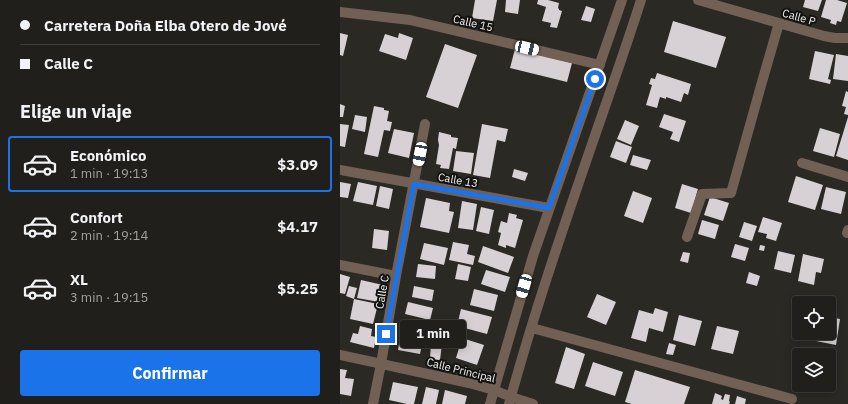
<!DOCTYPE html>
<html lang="es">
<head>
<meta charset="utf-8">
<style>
  body { margin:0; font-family:"IBM Plex Sans",sans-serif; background:#282724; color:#f1f3f6; height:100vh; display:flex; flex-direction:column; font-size:15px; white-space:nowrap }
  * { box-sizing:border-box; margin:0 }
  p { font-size:13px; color:#a2a2a3 }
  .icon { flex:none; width:22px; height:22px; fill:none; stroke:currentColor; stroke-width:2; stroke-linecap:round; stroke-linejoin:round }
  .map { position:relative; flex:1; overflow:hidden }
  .sheet { display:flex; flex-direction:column; background:#201f1b; width:340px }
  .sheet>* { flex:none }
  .hud { display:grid; align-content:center; height:88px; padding:0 20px; background:#201f1b }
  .buttons { position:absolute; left:452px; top:296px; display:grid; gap:8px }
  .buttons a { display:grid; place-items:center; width:44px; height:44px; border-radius:4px; background:#201f1b; box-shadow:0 2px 10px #0003,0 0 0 1px #3d3d3a; font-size:20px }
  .end { position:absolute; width:18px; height:18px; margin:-9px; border:5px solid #1a73e8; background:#fff; box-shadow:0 0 0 2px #fff }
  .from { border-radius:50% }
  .bubble { position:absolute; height:28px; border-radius:4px; background:#201f1b; box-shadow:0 2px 10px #0003,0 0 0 1px #3d3d3a; font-size:13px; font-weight:700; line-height:28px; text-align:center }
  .car { position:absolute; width:12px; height:24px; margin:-12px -6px; border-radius:5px; box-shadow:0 0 3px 1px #0007; background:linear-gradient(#fff 24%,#345 0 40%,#fff 0 76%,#345 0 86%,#fff 0) }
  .hud b { display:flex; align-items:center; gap:14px; height:38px; font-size:15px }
  .hud b+b { border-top:1px solid #3d3d3a }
  .hud i { width:10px; height:10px; background:#f1f3f6 }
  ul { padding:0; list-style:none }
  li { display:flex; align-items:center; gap:12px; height:56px; margin:0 8px 6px; padding:0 12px; border:2px solid transparent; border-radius:4px }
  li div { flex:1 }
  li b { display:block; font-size:15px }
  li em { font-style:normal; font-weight:700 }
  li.on { border-color:#1a73e8 }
  li>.icon { width:36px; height:36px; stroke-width:1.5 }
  h2 { padding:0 20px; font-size:18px; line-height:48px }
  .button { display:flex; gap:8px; margin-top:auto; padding:8px 20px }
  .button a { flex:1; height:46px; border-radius:4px; background:#1a73e8; color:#fff; font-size:16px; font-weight:700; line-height:46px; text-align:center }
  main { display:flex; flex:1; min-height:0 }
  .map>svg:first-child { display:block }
  .building { fill:#d7d0d4 }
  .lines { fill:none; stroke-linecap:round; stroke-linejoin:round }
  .minor { stroke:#726054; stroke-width:10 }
  .route { stroke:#1a73e8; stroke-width:5 }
  .labels { text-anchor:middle; stroke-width:4; stroke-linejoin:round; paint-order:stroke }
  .street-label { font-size:11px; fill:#f4f3f0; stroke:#121210 }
</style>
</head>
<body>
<main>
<section class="sheet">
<div class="hud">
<b><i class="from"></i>Carretera Doña Elba Otero de Jové</b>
<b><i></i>Calle C</b>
</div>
<h2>Elige un viaje</h2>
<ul>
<li class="on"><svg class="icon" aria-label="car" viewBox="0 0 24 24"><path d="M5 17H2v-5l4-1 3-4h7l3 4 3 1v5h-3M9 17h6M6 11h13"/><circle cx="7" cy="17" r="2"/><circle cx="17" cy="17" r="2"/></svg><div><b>Económico</b><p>1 min · 19:13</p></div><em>$3.09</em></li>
<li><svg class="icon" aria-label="car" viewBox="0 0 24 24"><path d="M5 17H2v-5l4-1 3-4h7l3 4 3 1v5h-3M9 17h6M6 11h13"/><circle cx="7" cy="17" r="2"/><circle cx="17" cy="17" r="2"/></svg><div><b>Confort</b><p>2 min · 19:14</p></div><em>$4.17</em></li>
<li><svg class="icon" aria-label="car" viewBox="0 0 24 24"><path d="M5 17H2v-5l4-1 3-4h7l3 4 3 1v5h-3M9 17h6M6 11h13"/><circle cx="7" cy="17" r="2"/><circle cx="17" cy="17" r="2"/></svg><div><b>XL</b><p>3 min · 19:15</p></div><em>$5.25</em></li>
</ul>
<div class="button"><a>Confirmar</a></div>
</section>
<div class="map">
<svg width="508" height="404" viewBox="0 0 508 404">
  <rect width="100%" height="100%" fill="#2a2924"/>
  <path class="building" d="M135,0H157L153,21L132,18Z
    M166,0H180L178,14L165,12Z
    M198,0H208L219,3L218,8L219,9V10L222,11L217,28L210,27L211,23L202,21L206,7L197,4Z
    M465,0H482L478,11L463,7Z
    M486,0H497L507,3L501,22L497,21L496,25L490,23L491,20L481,17Z
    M246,6L255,9L251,22L241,20Z
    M333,21L386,37L376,68L324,52Z
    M0,33L8,35L3,56L0,55Z
    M59,33L73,38L66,60L39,51L45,34L58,38Z
    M105,44L137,55L118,108L86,97Z
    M175,49L232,63L227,82L170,68Z
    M475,51L494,55L488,79L491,80L490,84L469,79Z
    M496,54L508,56V81L493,79Z
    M317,73L351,84L348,95L344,93L341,102L326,97V99L320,97L317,108L306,105L312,85L309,84L311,78L315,79Z
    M506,91L508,92V115L504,114L506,107L502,106Z
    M0,104L5,106L3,117H0Z
    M34,106L44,108V110L49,111L47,121L52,122L50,131L44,130L38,157L24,154Z
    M324,114L346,121L339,142L330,139L333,132L319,127Z
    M15,115L27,117L25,132L12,129Z
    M508,117V160L496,156Z
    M285,120L299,126L291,145L277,139Z
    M0,124L9,125L5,147L0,146Z
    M142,124L168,129L165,142L157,140L150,178L133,175Z
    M480,128L500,134L494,157L473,151Z
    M54,129L74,133L69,158L48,153Z
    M99,132L111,135V137L118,138L116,149L113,148L109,169L100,168L101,165L96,164L99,145L98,140Z
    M276,141L292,147L286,163L270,157Z
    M116,151L134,153L131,174L113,171Z
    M293,155L311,160L307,170L290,165Z
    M174,169L188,173L185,181L172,177Z
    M456,176L483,185L475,210L448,202Z
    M0,182L11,184L8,198L0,197Z
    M18,182L37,186L33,205L13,201Z
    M342,184L358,189L351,213L335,208Z
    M40,186L53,189L49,209L36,206Z
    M486,187L506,192L501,214L481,209Z
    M293,191L312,198L303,223L284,216Z
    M370,197L389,203L383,221L364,215Z
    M86,198L110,203L109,211L114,212L109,233L80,227Z
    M122,201L137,204L133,230L118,228Z
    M141,207L154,210L149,234L136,231Z
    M169,213L177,215L176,218L183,220L175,248L166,245V248L158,245L161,233L158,232L161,221L167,223Z
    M423,217L442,223L436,241L426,238L427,234L418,232Z
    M362,220L379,225L375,239L358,234Z
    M404,222L417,226L412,241L399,237Z
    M34,229L49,231L47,250L32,248Z
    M113,242L129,245L127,254L135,256L133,265L109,260Z
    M84,243L108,248L104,265L80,259Z
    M395,244L409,248L405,261L391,257Z
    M420,245L425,246L424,251L419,250Z
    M143,246L174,257L168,273L138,262Z
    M438,251L455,255L451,273L434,269Z
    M343,252L350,253L348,263L340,261Z
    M463,254L484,259L481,273L476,272L474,285L458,281Z
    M78,264L96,266L95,279L76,277Z
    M118,264L131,267L128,281L115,279Z
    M146,270L170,277L165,292L141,284Z
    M409,272L420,276L417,286L406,283Z
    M0,274L10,277L5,294L0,293Z
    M21,280L43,285L39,302L17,298Z
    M9,286L17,288L14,299L6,296Z
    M74,286L94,290L92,301L72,297Z
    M134,289L158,295L154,311L130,305Z
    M257,294L276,302L266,325L247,317Z
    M14,299L38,304L33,324L10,319Z
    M68,302L93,308L90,320L65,314Z
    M315,308L328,312L323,332L309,328L306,342L291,338L299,310L313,314Z
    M121,309L152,317L147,334L117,326Z
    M339,315L362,321L355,346L333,340Z
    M489,317L500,319L496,345L471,340L473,333H489Z
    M74,323L94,327L92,337L84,335L80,354L58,350L62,328L73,330Z
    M20,326L32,329L31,336L36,337L34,348L10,342L13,333L18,334Z
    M377,326L399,331L393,354L371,349Z
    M122,338L144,345L137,365L116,358Z
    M91,343L102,344L100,360L90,359Z
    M329,343L336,345L333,355L326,354Z
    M226,347L245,354L234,389L215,383Z
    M253,362L283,372L275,396L245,386Z
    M0,369L7,370L5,378L14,379L11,396L0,394Z
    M295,370L350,387L344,404H292L285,402Z
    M53,382L78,387L74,404H67L49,400Z
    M86,387L99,390L96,404H82Z
    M105,390L127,396L125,404H102Z
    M375,393L382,396L381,399L383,400L385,394L390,395L389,401L390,402L389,404H372Z
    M397,396L406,399L405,404H395Z"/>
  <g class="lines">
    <path class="minor" d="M358,0L484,36L495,38H508
      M0,12L70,20L260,65
      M462,163L508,177
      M0,170L209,208
      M507,233L508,230
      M347,237L362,194L391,193L420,89L439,23
      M0,265L56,276
      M192,328L452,399
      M0,355L129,383L154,390L171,397L193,404
      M33,404L41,364L56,276L85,124
      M150,404L193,256L282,0
      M169,404C195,308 228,214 260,121C274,81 288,41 301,0"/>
  </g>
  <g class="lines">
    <path class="route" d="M46,334L74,184L209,208L255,79"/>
  </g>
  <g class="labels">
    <g class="street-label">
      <text transform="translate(459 17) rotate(16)" y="4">Calle P</text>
      <text transform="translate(133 23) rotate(13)" y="4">Calle 15</text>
      <text transform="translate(118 180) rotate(10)" y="4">Calle 13</text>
      <text transform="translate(42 292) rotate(-80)" y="4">Calle C</text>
      <text transform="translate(121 370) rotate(14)" y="4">Calle Principal</text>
    </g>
  </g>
</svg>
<div class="buttons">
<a><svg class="icon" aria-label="locate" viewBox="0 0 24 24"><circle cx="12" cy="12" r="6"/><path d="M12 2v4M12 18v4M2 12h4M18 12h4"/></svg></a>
<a><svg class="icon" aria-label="layers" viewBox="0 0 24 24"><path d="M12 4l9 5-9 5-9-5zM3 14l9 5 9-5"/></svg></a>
</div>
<i class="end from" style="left:255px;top:79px"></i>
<i class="end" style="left:46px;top:334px"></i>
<div class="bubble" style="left:60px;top:320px;width:66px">1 min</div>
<i class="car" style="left:187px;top:48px;rotate:103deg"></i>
<i class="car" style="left:80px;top:154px;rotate:191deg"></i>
<i class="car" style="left:184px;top:286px;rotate:196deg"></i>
</div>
</main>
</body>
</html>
